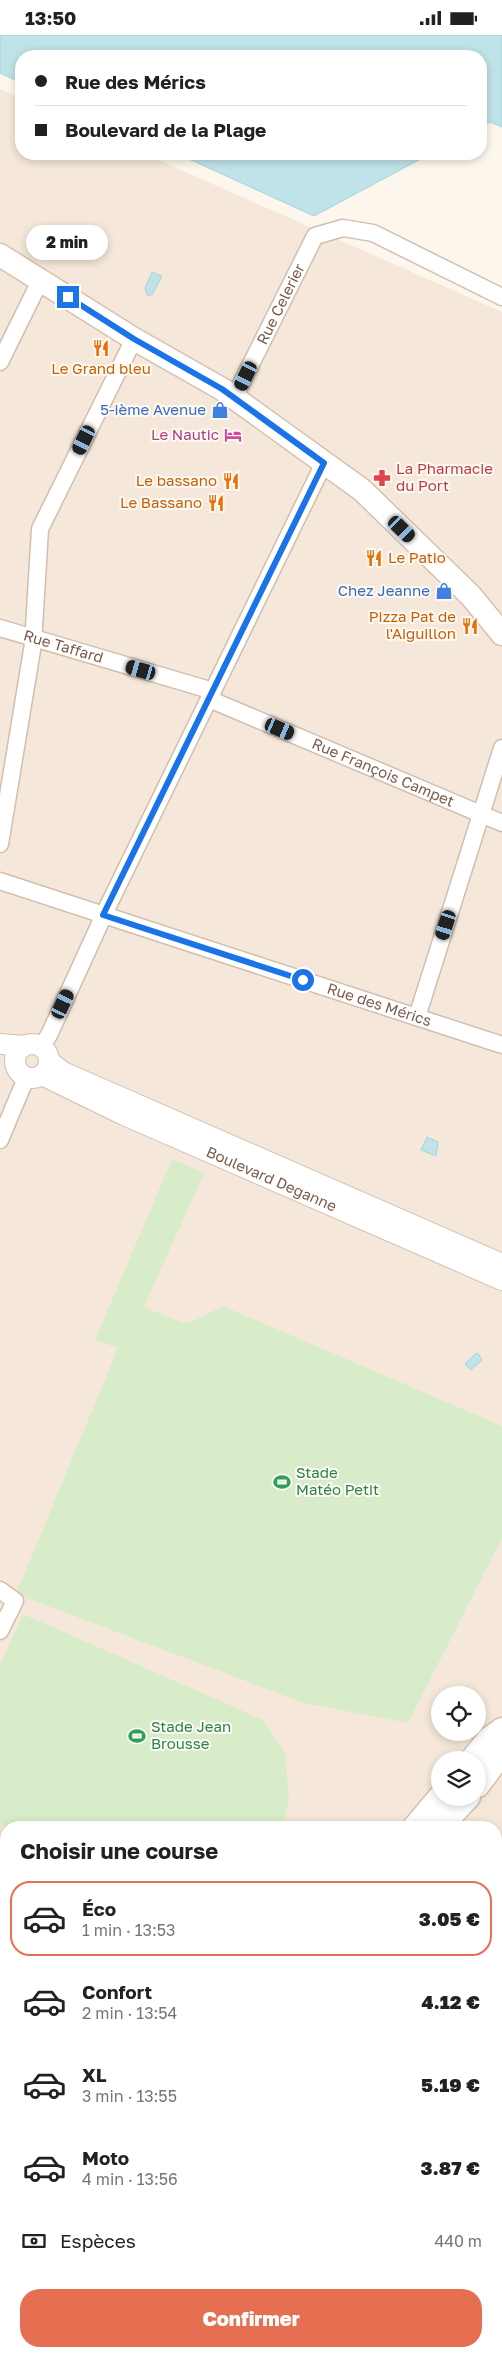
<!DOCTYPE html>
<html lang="fr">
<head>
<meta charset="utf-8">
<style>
  body { margin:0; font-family:"Golos Text",sans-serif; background:#f6f6f6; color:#202124; height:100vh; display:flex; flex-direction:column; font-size:19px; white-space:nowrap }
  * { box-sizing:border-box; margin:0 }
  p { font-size:16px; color:#757577 }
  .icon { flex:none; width:28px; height:28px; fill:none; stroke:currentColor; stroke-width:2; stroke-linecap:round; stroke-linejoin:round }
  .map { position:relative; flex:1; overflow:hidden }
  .drawer { position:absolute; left:0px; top:1786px; width:502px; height:536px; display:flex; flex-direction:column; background:#fff; border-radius:20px 20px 0 0; box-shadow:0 2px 8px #0003 }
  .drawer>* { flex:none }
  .hud { position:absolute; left:15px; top:15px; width:472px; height:110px; border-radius:20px; box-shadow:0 2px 8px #0003; display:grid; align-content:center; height:110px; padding:0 20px; background:#fff }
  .controls { position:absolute; left:431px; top:1651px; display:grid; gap:10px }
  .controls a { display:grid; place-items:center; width:55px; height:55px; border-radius:50%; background:#fff; box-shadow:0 2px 8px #0003; font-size:25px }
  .end { position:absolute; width:22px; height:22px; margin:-11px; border:6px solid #1a73e8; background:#fff; box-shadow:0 0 0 2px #fff }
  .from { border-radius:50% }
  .bubble { position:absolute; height:35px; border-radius:18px; background:#fff; box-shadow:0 2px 8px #0003; font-size:16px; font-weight:800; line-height:35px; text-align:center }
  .car { position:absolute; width:15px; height:30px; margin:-15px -8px; border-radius:6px; box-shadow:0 0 4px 1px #0007; background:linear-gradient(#222 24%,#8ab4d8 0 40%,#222 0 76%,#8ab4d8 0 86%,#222 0) }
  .hud b { display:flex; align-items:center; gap:18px; height:48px; font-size:19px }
  .hud b+b { border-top:1px solid #e0e0e0 }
  .hud i { width:12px; height:12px; background:#202124 }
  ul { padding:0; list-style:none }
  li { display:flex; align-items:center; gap:15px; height:75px; margin:0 10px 8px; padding:0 10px; border:2px solid transparent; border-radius:20px }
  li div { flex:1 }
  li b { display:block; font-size:19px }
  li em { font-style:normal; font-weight:800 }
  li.selected { border-color:#e76f51 }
  li>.icon { width:45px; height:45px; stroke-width:1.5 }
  h2 { padding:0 20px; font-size:22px; line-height:60px }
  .pay { display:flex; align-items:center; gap:12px; height:55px; padding:0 20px; font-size:19px }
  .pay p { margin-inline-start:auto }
  .primary-button { display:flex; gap:10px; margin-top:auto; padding:10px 20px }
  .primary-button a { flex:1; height:58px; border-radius:20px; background:#e76f51; color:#fff; font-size:20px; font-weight:800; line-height:58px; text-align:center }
  .status { display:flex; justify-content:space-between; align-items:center; height:35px; padding:0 25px; background:#fff; direction:ltr }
  .status svg { height:14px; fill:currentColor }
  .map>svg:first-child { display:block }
  .residential { fill:#f5e8da; fill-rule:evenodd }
  .commercial { fill:#fde8e0 }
  .industrial { fill:#efe9e4 }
  .green { fill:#d8ecc9 }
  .water { fill:#bfe3e8; stroke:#a5d3da }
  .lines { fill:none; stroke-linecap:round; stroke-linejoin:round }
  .minor-casing { stroke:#d1beb0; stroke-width:19 }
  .tertiary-casing { stroke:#d1beb0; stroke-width:22 }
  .secondary-casing { stroke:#d6c0b0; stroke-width:25 }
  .minor { stroke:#fff; stroke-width:16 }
  .tertiary { stroke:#fff; stroke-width:20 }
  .secondary { stroke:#fff; stroke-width:22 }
  .route { stroke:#1a73e8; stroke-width:6 }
  .labels { text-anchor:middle; stroke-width:4; stroke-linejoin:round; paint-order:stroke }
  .street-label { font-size:15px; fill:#7a5c4d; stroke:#fffaf3 }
  .food-label { font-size:15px; fill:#c56008; stroke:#fffaf3; text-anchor:end }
  .shop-label { font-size:15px; fill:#366cbe; stroke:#fffaf3; text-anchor:end }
  .hotel-label { font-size:15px; fill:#b23c85; stroke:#fffaf3; text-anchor:end }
  .health-label { font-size:15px; fill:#be3a42; stroke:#fffaf3; text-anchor:start }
  .leisure-label { font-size:15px; fill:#27864d; stroke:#fffaf3; text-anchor:start }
</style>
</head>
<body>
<div class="status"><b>13:50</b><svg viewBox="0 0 49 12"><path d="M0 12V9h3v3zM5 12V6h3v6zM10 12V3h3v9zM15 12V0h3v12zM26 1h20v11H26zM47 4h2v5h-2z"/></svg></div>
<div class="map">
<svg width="502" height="2322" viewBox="0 0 502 2322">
  <rect width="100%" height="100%" fill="#fdf6ec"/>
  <path class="residential" d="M0,54L21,64V119H145L502,277V2322H225L219,2316H496V1792H6V2265L0,2271ZM440,1660H478V1698H440ZM440,1725H478V1762H440Z"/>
  <path class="commercial" d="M6,1931V2092L0,2106V1933Z"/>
  <path class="industrial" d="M6,2265V2316H219L225,2322H0V2271Z"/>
  <path class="green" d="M172,1124L204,1138L144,1272L183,1288H189L223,1271L502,1391V1503L408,1688L304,1668L16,1559L118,1313L95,1305Z
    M23,1579L261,1684L285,1717L289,1763L283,1792H9L0,1788V1630Z"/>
  <path class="water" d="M0,0H502V92L490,87L481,92V21H21V48L0,38Z
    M178,119H430L314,181Z
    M152,237L162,241L152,260H147L145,253Z
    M427,1102L438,1107L436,1121L421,1115Z
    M478,1318L482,1325L471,1335L465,1329L475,1319Z"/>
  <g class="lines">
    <g class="minor-casing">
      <g id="minor">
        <path d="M0,327L41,244"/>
        <path id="s1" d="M234,363L315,201L343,193L373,198L502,262"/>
        <path id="s2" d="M0,593L213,656"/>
        <path id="s3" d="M209,664L502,788"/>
        <path d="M0,809L33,609L40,494L134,304"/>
        <path id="s4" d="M0,846L502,1010"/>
        <path d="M417,982L502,713"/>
        <path d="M41,1012L49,1000L108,871L324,428"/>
        <path d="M0,1105L26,1043"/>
        <path d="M0,1555L15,1566L0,1596"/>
        <path d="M464,2316L469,2322"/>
      </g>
    </g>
    <g class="tertiary-casing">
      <g id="tertiary">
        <circle cx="32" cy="1026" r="17"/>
        <path d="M0,1009L24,1011"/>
        <path d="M49,1026L63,1037L502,1229"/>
        <path id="s5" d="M42,1040L124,1080L502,1245"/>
      </g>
    </g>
    <g class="secondary-casing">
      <path id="secondary" d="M0,220L134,304L222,354L362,455L471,561L502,599
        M471,1725L488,1704L502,1694
        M478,1751L502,1719
        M414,1792L440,1761
        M441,1792L469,1762
        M0,2190L6,2180
        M0,2226L6,2217"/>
    </g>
    <use href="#minor" class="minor"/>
    <use href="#tertiary" class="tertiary"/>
    <use href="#secondary" class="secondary"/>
  </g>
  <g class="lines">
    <path class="route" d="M68,262L134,304L222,354L324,428L103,880L303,945"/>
  </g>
  <defs>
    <g id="restaurant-bare" transform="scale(1.35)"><path d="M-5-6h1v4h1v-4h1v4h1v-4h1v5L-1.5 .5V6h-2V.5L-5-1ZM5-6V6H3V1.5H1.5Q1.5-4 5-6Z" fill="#e8710a" stroke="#fffaf3" stroke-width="2.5" paint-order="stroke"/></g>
    <g id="shop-bare" transform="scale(1.35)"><path d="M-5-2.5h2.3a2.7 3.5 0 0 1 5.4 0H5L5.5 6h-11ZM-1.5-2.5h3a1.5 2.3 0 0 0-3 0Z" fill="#3f7fe0" stroke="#fffaf3" stroke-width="2.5" paint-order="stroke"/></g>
    <g id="hotel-bare" transform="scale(1.35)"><path d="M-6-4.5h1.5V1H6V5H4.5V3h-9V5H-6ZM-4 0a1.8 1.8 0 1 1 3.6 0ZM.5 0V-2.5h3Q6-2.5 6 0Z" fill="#d1479c" stroke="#fffaf3" stroke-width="2.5" paint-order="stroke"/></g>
    <g id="pharmacy-bare" transform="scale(1.35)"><path d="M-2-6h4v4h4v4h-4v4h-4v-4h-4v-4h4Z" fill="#e0444e" stroke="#fffaf3" stroke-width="2.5" paint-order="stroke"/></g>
    <g id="stadium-bare" transform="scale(1.35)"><path d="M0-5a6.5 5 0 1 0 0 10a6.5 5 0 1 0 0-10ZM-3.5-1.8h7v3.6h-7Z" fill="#2e9e5b" stroke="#fffaf3" stroke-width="2.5" paint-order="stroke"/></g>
  </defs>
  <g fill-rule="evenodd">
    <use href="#restaurant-bare" x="101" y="313"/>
    <use href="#shop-bare" x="220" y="375"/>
    <use href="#hotel-bare" x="233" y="400"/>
    <use href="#pharmacy-bare" x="382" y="443"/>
    <use href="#restaurant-bare" x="231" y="446"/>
    <use href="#restaurant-bare" x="216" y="468"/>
    <use href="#restaurant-bare" x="374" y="523"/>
    <use href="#shop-bare" x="444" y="556"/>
    <use href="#restaurant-bare" x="470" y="591"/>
    <use href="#stadium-bare" x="282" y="1447"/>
    <use href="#stadium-bare" x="137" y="1701"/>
  </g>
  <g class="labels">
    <g class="street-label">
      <text dy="5" stroke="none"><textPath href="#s1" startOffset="105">Rue Celerier</textPath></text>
      <text dy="5" stroke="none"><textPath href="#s2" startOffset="66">Rue Taffard</textPath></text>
      <text dy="5" stroke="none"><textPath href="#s3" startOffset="189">Rue François Campet</textPath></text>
      <text dy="5" stroke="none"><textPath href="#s4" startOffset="399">Rue des Mérics</textPath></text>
      <text dy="5" stroke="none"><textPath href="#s5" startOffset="252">Boulevard Deganne</textPath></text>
    </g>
    <g class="food-label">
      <text x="101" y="339" text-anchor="middle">Le Grand bleu</text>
      <text x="217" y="451">Le bassano</text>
      <text x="202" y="473">Le Bassano</text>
      <text x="388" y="528" text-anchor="start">Le Patio</text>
      <text x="456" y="587">Pizza Pat de<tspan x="456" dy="17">l'Aiguillon</tspan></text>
    </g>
    <g class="shop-label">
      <text x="206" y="380">5-ième Avenue</text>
      <text x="430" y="561">Chez Jeanne</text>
    </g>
    <g class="hotel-label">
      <text x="219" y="405">Le Nautic</text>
    </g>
    <g class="health-label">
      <text x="396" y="439">La Pharmacie<tspan x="396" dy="17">du Port</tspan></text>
    </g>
    <g class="leisure-label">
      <text x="296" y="1443">Stade<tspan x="296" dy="17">Matéo Petit</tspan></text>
      <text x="151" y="1697">Stade Jean<tspan x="151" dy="17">Brousse</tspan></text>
    </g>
  </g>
</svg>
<div class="controls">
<a><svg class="icon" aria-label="locate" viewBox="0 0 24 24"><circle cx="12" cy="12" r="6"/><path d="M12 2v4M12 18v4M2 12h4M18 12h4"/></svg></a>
<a><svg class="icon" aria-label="layers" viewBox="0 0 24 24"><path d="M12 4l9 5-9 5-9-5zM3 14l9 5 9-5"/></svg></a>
</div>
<i class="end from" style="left:303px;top:945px"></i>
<i class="end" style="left:68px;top:262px"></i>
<div class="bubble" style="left:26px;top:190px;width:82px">2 min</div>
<i class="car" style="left:246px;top:341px;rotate:206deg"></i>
<i class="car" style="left:84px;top:405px;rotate:206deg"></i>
<i class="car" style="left:402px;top:494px;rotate:134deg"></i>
<i class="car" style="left:141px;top:635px;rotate:286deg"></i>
<i class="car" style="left:280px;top:694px;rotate:113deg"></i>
<i class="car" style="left:446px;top:890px;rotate:198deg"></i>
<i class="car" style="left:63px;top:969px;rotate:25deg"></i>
<div class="hud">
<b><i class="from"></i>Rue des Mérics</b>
<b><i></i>Boulevard de la Plage</b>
</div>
<section class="drawer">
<h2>Choisir une course</h2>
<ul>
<li class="selected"><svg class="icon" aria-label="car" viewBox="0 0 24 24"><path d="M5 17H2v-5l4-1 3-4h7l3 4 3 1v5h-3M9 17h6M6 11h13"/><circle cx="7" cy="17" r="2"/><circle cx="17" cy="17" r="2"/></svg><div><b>Éco</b><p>1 min · 13:53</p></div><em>3.05 €</em></li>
<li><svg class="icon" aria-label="car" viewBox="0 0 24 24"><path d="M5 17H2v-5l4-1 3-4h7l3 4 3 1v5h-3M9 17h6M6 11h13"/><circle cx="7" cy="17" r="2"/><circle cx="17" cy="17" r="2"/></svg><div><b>Confort</b><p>2 min · 13:54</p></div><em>4.12 €</em></li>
<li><svg class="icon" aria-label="car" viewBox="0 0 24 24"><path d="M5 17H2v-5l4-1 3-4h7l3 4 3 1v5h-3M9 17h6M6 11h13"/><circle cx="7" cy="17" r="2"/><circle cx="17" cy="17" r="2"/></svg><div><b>XL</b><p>3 min · 13:55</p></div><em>5.19 €</em></li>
<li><svg class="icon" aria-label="car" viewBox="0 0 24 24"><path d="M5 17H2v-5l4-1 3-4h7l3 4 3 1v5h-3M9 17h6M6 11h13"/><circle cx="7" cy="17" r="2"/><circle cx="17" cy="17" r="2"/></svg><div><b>Moto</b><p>4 min · 13:56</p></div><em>3.87 €</em></li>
</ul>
<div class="pay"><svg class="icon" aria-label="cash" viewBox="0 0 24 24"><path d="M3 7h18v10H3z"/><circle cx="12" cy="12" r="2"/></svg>Espèces<p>440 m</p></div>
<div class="primary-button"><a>Confirmer</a></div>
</section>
</div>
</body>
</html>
